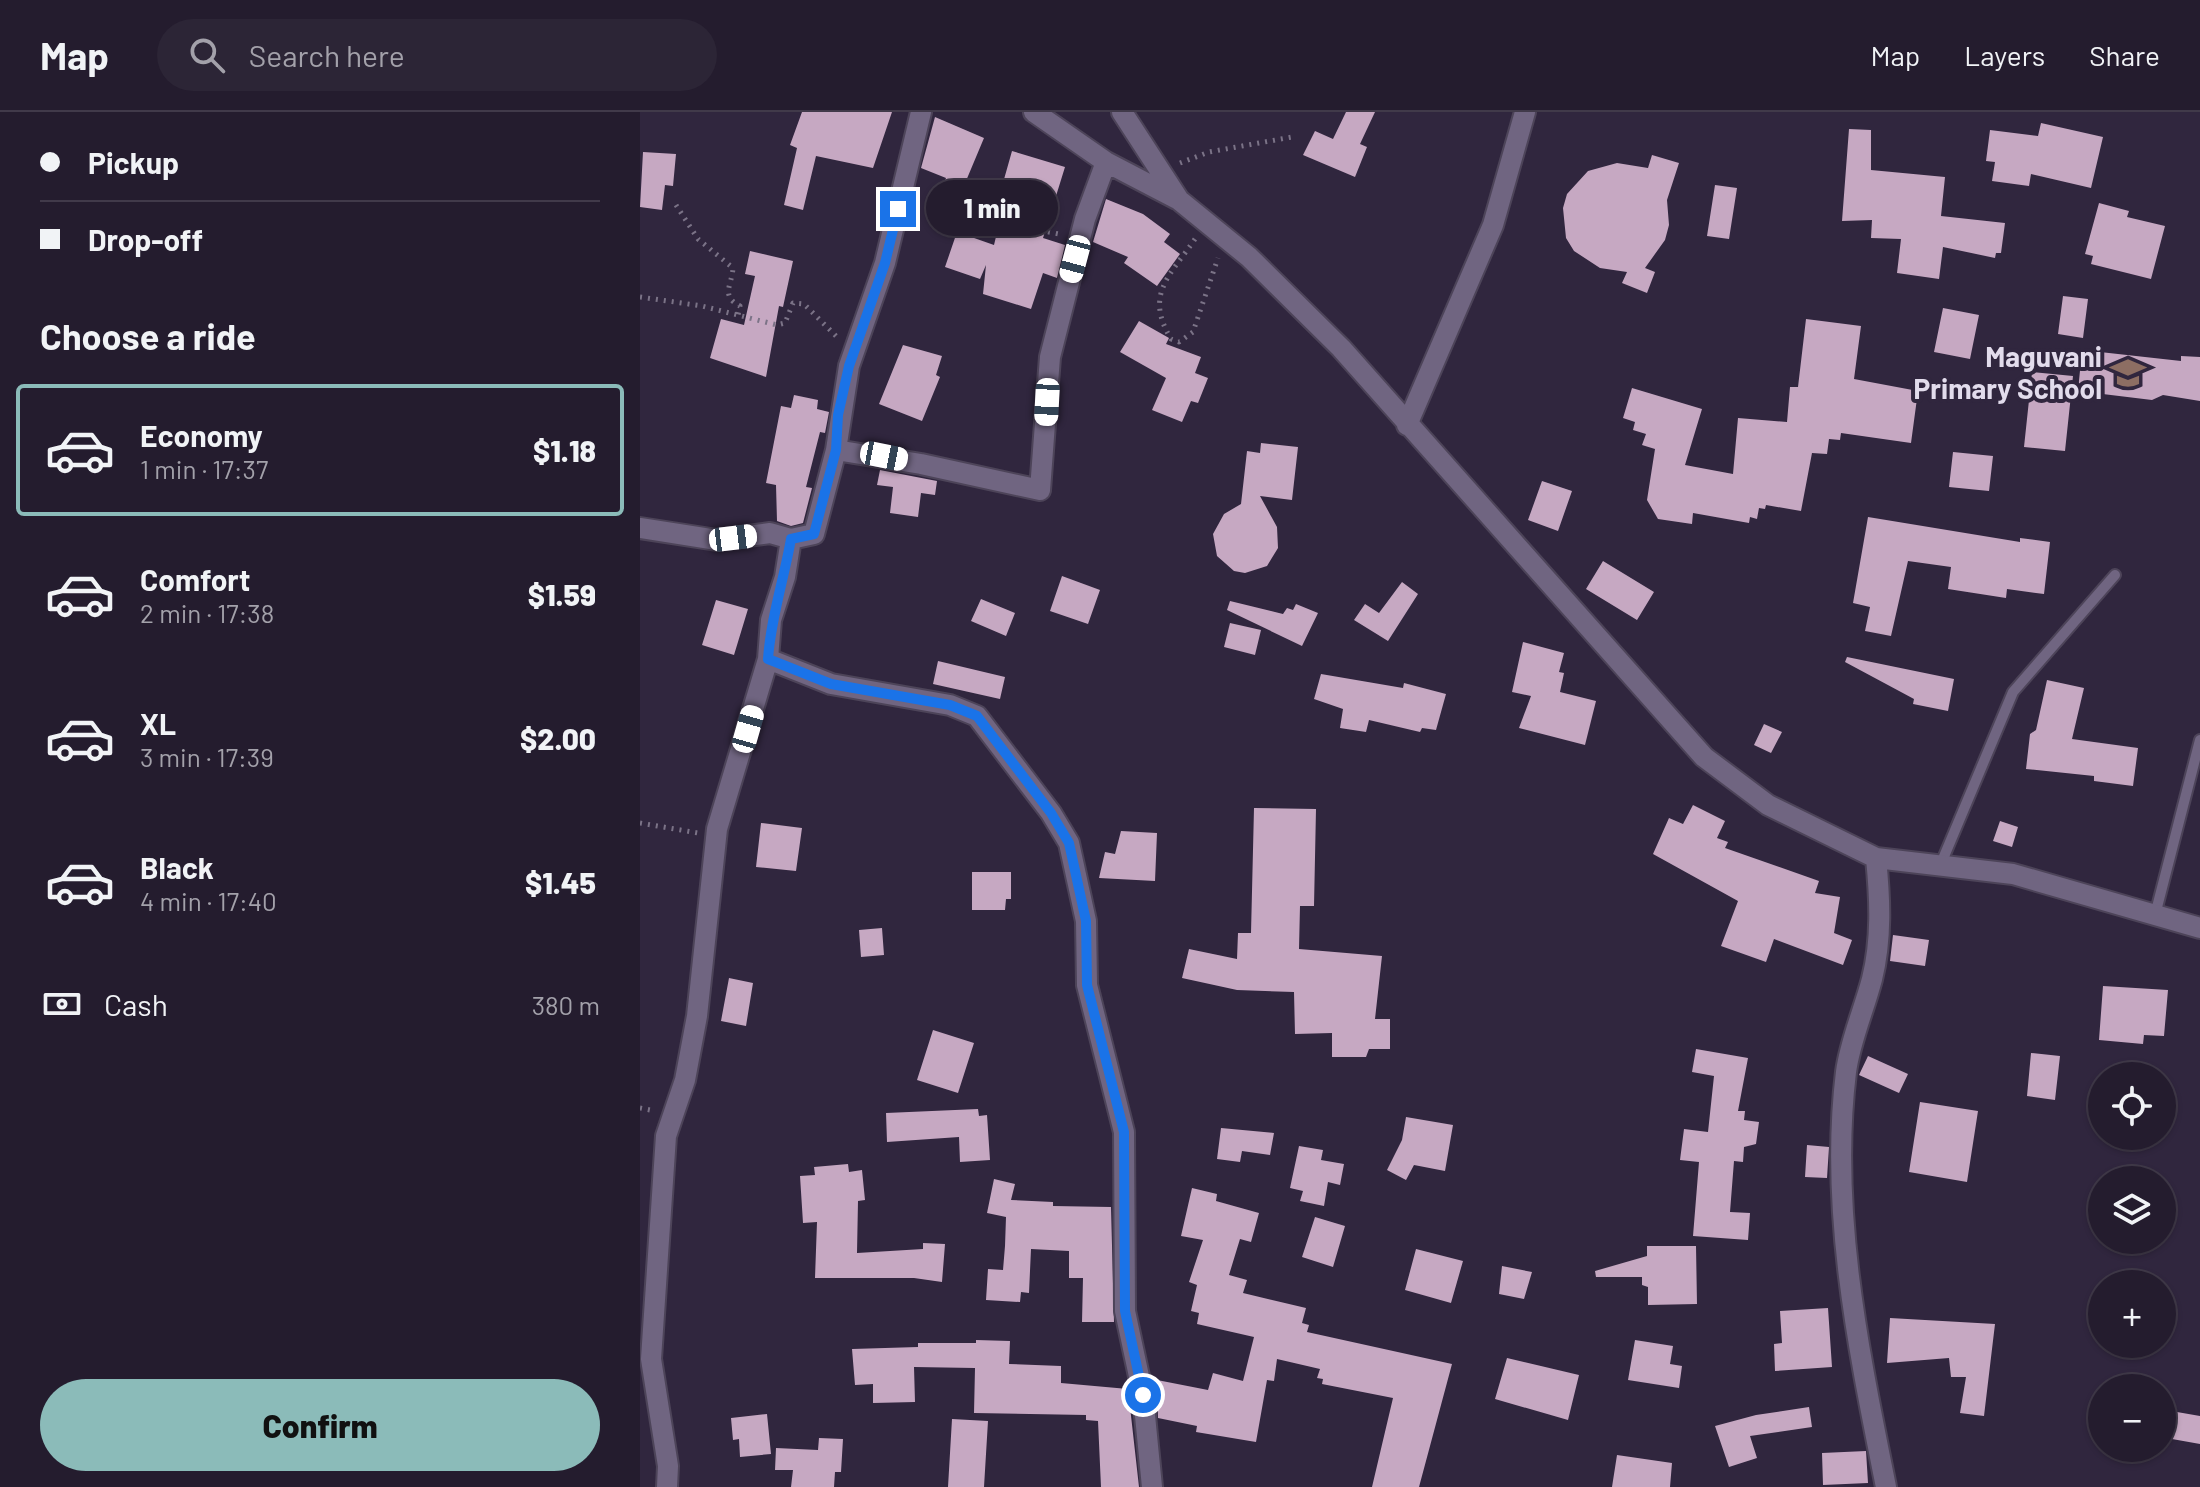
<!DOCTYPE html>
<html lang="en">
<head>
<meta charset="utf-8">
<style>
  body { margin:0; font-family:Barlow,sans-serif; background:#2c2536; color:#f1f3f6; height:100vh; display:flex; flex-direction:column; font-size:30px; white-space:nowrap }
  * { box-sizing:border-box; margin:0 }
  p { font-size:26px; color:#a3a1aa }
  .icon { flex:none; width:44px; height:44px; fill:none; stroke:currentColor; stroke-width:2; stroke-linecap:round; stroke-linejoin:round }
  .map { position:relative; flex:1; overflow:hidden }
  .panel { display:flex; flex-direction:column; background:#241c2e; width:640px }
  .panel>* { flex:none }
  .banner { display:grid; align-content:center; height:176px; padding:0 40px; background:#241c2e }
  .fabs { position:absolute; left:1448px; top:950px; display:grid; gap:16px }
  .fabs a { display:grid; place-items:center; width:88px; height:88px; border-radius:50%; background:#241c2e; box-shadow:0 2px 6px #0004,0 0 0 2px #413a4a; font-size:40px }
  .end { position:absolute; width:36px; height:36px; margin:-18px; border:10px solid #1a73e8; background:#fff; box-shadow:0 0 0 4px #fff }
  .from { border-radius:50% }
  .bubble { position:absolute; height:56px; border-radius:28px; background:#241c2e; box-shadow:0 2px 6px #0004,0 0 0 2px #413a4a; font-size:26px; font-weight:800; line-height:56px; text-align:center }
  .car { position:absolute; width:24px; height:48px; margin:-24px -12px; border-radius:10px; box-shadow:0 0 6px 2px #0007; background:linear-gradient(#fff 24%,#345 0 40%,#fff 0 76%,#345 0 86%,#fff 0) }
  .banner b { display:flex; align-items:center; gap:28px; height:76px; font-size:30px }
  .banner b+b { border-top:2px solid #413a4a }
  .banner i { width:20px; height:20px; background:#f1f3f6 }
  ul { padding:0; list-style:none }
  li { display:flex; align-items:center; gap:24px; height:132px; margin:0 16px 12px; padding:0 24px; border:4px solid transparent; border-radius:8px }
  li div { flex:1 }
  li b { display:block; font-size:30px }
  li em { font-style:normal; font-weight:800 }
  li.active { border-color:#8bbbb9 }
  li>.icon { width:72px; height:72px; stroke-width:1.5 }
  h2 { padding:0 40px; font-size:36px; line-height:96px }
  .pay { display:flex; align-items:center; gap:20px; height:88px; padding:0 40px; font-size:30px }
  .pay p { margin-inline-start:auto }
  .cta { display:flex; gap:16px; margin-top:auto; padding:16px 40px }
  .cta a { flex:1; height:92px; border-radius:48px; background:#8bbbb9; color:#111; font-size:32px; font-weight:800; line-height:92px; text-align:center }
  header { display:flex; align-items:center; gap:48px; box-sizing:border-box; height:112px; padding:0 40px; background:#241c2e; border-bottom:2px solid #413a4a }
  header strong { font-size:38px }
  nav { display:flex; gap:44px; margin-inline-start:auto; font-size:28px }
  .search { width:560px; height:72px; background:#2c2536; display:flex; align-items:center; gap:20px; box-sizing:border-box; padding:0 28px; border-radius:44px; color:#a3a1aa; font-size:30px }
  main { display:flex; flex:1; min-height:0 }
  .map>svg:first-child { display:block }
  .building { fill:#c6a8c2 }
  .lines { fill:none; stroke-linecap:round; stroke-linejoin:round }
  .lane-casing { stroke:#4d4459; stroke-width:14 }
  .street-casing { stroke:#4d4459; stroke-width:24 }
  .path { stroke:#7b7387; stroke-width:5; stroke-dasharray:2 6; stroke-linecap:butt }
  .lane { stroke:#706581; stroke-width:10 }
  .street { stroke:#706581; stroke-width:20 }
  .route { stroke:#1a73e8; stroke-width:10 }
  .labels { text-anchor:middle; stroke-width:8; stroke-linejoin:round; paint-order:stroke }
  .poi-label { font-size:28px; font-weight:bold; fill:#e2dcec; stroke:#30263e; text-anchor:end }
</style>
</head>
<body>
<header>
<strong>Map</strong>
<div class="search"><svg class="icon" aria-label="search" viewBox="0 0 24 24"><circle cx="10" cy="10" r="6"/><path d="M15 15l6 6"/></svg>Search here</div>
<nav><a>Map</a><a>Layers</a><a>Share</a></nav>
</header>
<main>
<section class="panel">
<div class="banner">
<b><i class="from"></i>Pickup</b>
<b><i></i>Drop-off</b>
</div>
<h2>Choose a ride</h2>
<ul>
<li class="active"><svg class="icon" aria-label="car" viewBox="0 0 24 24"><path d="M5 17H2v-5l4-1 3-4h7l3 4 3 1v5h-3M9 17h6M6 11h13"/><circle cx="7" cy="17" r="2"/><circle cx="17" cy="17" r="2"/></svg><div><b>Economy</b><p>1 min · 17:37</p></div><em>$1.18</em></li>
<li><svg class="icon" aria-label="car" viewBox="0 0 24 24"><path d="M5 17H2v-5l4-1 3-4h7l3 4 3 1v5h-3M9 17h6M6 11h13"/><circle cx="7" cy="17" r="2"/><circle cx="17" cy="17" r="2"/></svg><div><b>Comfort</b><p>2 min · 17:38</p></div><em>$1.59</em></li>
<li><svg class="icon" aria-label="car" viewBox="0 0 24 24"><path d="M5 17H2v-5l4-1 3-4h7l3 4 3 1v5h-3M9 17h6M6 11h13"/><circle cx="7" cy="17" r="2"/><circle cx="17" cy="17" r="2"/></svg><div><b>XL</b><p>3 min · 17:39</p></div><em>$2.00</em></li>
<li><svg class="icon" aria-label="car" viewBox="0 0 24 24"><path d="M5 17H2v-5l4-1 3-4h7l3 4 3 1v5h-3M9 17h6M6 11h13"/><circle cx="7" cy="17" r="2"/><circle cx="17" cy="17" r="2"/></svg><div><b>Black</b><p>4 min · 17:40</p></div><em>$1.45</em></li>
</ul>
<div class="pay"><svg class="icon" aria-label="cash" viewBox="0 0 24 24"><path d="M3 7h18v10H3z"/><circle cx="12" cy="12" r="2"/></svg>Cash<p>380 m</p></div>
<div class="cta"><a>Confirm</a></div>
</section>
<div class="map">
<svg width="1560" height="1375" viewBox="0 0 1560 1375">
  <rect width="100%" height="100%" fill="#30263e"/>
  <path class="building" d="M162,0H252L233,56L176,44L163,98L144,93L157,36L150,33Z
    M706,0H735L720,32L727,35L715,65L663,43L675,19L693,27Z
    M295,5L344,26L318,88L300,81L306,66L281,56Z
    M1401,11L1463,25L1451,76L1391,62L1389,74L1352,69L1355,50L1346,49L1350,18L1398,24Z
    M1209,17L1231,18V58L1305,65L1301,104L1365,111L1361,141H1356L1355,146L1303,135L1299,167L1257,161L1261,127L1231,126L1232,108L1202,109Z
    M372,39L425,55L403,126L425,133L417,166L403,161L391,197L343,182L346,153L340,167L305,155L317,120L354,133L365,87L359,85Z
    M3,40L36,42L33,74L25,73L22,98L0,95Z
    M1012,43L1039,51L1027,88L1029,113L1025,128L1005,156L1015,160L1007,181L982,171L987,160L960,156L934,139L926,126L923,96L927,82L948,59L977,51L1008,56Z
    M1075,73L1097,76L1089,127L1067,124Z
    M466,87L503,102L530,122L524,130L540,142L517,174L484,151L488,145L453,130Z
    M1459,91L1489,99L1487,105L1525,114L1511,167L1451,152L1453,144L1445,142Z
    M110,139L153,149L143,195L139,194L126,265L70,246L81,207L104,213L115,164L105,162Z
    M1423,184L1448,187L1443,226L1418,222Z
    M1303,196L1339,203L1330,247L1294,240Z
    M1166,207L1221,214L1214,267L1278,279L1271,331L1201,321L1200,328L1189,327L1187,342L1172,341L1161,399L1126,393L1125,397L1119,396L1117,407L1110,405L1109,411L1053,401L1052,412L1018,407L1007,388L1015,337L1002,333L1006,322L993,318L995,310L983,306L992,276L1062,297L1045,353L1093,362L1098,306L1147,310L1150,275H1158Z
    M499,209L529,226L526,232L561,245L555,261L568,266L558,291L551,289L542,310L512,298L526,266L480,240Z
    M263,233L302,244L296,263L300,265L282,309L239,292Z
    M1442,238L1541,249V244L1560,245V289L1523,283L1512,288L1438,279Z
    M1392,260L1433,264L1425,339L1384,335Z
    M154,283L178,288L177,297L189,300L185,321L180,320L166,375L172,376L163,411L151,414L137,409L136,373L126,371L141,294L151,296Z
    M621,331L658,335L652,388L620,384L637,415L638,436L627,454L605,461L594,459L577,444L573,422L584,402L601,392L607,339L620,341Z
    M1313,340L1353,344L1349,379L1309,375Z
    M240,358L297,369L295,383L281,381L278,405L250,401L253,375L237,373Z
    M902,369L932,379L918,419L888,408Z
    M1228,405L1380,430V426L1410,430L1404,482L1367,477L1366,486L1308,477L1311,455L1268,449L1251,524L1225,519L1230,495L1213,491Z
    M963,449L1014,480L997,508L946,477Z
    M422,464L460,478L448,512L410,499Z
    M762,470L778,482L748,529L714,508L725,492L739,501Z
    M341,487L375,501L366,524L331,509Z
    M76,488L108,497L94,543L62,533Z
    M590,489L643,502L647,496L653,498L656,492L678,501L662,534L587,498Z
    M590,511L621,518L615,543L584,535Z
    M883,530L924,541L919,560L924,561L920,580L956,589L945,633L879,616L891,584L872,580Z
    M1207,545L1314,567L1308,599L1273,592L1274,587L1205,550Z
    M298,549L365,565L360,587L293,572Z
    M681,562L763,576L764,571L806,582L796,618L782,616L780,620L729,608L726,620L700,616L703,597L674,587Z
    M1407,568L1444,576L1432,627L1498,636L1493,674L1454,669V664L1386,657L1390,622L1396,618Z
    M1124,612L1142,620L1131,641L1114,633Z
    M1053,693L1085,709L1077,726L1088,730L1085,736L1179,769L1175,781L1200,785L1194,821L1212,828L1203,853L1134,827L1126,850L1081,834L1098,789L1013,742L1029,706L1043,712Z
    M614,696L676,697L674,794H660L659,837L742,844L735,907H750V937H729L726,945H692V921L655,922L654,880L597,878L542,866L549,837L597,847L598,821H611Z
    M1360,709L1378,715L1372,735L1353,729Z
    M121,711L162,716L156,759L116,755Z
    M481,719L517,721L515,769L459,766L465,740L475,742Z
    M332,760H371V787H366L365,798H332Z
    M242,816L244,843L221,845L219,818Z
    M1253,823L1289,828L1285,854L1250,849Z
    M89,866L113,871L106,914L81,909Z
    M1463,874L1528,878L1524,924L1504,923L1503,932L1459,928Z
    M293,918L334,931L318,981L277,968Z
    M1056,937L1108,946L1098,999H1105L1104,1008L1119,1010L1116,1032L1104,1035L1103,1050L1094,1049L1090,1100L1110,1101L1108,1128L1053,1124L1059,1050L1040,1048L1044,1017L1068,1020L1074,964L1052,960Z
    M1391,941L1420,944L1415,988L1387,984Z
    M1228,944L1268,962L1259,981L1219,963Z
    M1280,990L1338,999L1327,1070L1269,1060Z
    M338,997L339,1004L347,1003L350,1048L320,1050L319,1025L247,1030L246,1001Z
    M766,1005L813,1013L805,1059L774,1053L766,1068L747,1058L762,1028Z
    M581,1016L634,1021L630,1043L602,1039L600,1050L577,1047Z
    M1167,1033L1189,1035L1187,1066L1165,1065Z
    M659,1034L683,1038L681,1048L704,1052L700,1073L688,1070L684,1094L660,1089L663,1079L650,1076Z
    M208,1052L209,1060L222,1058L225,1088L218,1089L217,1141L283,1137V1131L305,1132L302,1170L274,1166H175L177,1110L163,1111L160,1064L175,1063L174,1055Z
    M354,1067L375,1072L371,1088L413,1090V1094L471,1095L474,1210H442L443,1166H429V1139L391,1137L389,1181L381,1180L380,1190L346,1188L348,1157L363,1158L365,1134L366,1105L347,1101Z
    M552,1076L577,1082L576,1089L619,1101L611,1130L600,1127L589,1163L607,1168L603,1181L666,1196L662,1211L669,1213L667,1220L812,1252L779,1375H732L753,1286L682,1272L683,1267L677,1266L680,1257L637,1247L634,1269L627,1268L616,1330L556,1320L557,1314L518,1306L517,1268L568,1278L573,1261L603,1269L614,1225L557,1212L559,1201L551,1199L557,1173L549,1170L563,1128L541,1124Z
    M675,1105L705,1114L693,1155L662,1145Z
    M1007,1134H1056L1057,1192L1008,1193V1175L1002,1173V1165H956L955,1159L1007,1144Z
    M776,1137L823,1149L811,1191L765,1178Z
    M862,1154L892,1160L884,1187L859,1182Z
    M1188,1196L1192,1255L1135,1259L1134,1232L1142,1231L1140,1199Z
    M1250,1206L1355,1212L1344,1304L1320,1301L1326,1265H1311L1309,1246L1247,1251Z
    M336,1228L370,1229L369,1252L421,1254V1271L488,1277L499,1375H461L458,1309L446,1308V1303L334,1301L335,1256L274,1255L275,1290L233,1291V1272L215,1273L212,1237L278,1235V1231H336Z
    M995,1228L1033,1234L1030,1252L1042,1254L1039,1276L988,1268Z
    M867,1246L939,1263L928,1308L855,1287Z
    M1169,1295L1172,1315L1110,1324L1117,1346L1089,1355L1075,1314L1116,1303Z
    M1537,1300L1560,1304V1332L1532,1327Z
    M127,1302L131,1342L100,1345L99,1327L93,1328L91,1306Z
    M312,1307L348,1309L344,1375H308Z
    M179,1326L203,1327L201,1360H195L194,1375H151L153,1358H135L136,1336L178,1338Z
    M1226,1339L1228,1371L1183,1373L1182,1341Z
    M977,1343L1032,1351L1030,1375H972Z"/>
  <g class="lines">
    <g class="lane-casing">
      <path id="lane" d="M1300,754L1373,580L1475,463
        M1515,803L1560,628"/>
    </g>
    <g class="street-casing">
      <path id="street" d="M394,0L466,50L537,87
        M482,0L539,88L609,145L701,236L1064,645L1128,693L1236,746L1373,762L1560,816
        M767,313L853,113L885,0
        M196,338L281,352L400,378L410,245L445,107L466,50
        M0,416L77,428L130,421L151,427L174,422L196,338L209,254L245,151L281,0
        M128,547L191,572L310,593L337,604L411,701L429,731L446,809L447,873L484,1020L485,1199L503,1283L512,1375
        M1236,746C1240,786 1242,827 1232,867C1224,898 1210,929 1206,960C1189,1098 1219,1240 1246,1375
        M27,1375L28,1354L11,1247L26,1024L45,968L57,904L77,717L128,547L131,508L145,465L151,427"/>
    </g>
    <path class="path" d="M540,51L569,40L652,25
      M36,93L58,127L93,156C92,173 80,184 100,194L98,203
      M353,109L419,122
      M555,127C530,164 504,182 531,227L539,230L553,220L578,146
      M0,185L62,194L137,213L145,211L153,191L164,192L197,225
      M0,711L58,721
      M0,996L15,999"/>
    <use href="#lane" class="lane"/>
    <use href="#street" class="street"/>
  </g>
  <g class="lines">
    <path class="route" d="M258,97L245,151L209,254L198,303L196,338L174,422L151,427C144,467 131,505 128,547L191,572L310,593L337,604L411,701L429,731L446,809L447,873L484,1020L485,1199L503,1283"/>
  </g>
  <defs>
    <g id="school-bare" transform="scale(2.76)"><path d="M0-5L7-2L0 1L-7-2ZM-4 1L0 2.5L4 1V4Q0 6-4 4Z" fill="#8d6e63" stroke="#30263e" stroke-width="2.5" paint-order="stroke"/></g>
  </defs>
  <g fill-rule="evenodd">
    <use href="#school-bare" x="1488" y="261"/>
  </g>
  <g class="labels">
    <g class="poi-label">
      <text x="1462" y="255">Maguvani<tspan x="1462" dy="32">Primary School</tspan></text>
    </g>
  </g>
</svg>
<div class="fabs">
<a><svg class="icon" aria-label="locate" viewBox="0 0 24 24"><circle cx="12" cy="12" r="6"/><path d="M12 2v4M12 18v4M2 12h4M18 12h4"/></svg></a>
<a><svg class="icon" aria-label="layers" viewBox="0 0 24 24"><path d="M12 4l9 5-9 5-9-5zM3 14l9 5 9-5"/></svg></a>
<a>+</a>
<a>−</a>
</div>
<i class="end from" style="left:503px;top:1283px"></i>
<i class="end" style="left:258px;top:97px"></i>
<div class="bubble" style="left:286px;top:68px;width:132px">1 min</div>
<i class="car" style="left:435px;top:147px;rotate:195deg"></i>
<i class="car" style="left:407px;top:290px;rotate:183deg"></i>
<i class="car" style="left:244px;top:344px;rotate:101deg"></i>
<i class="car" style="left:93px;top:426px;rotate:83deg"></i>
<i class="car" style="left:108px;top:617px;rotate:16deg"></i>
</div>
</main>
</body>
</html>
